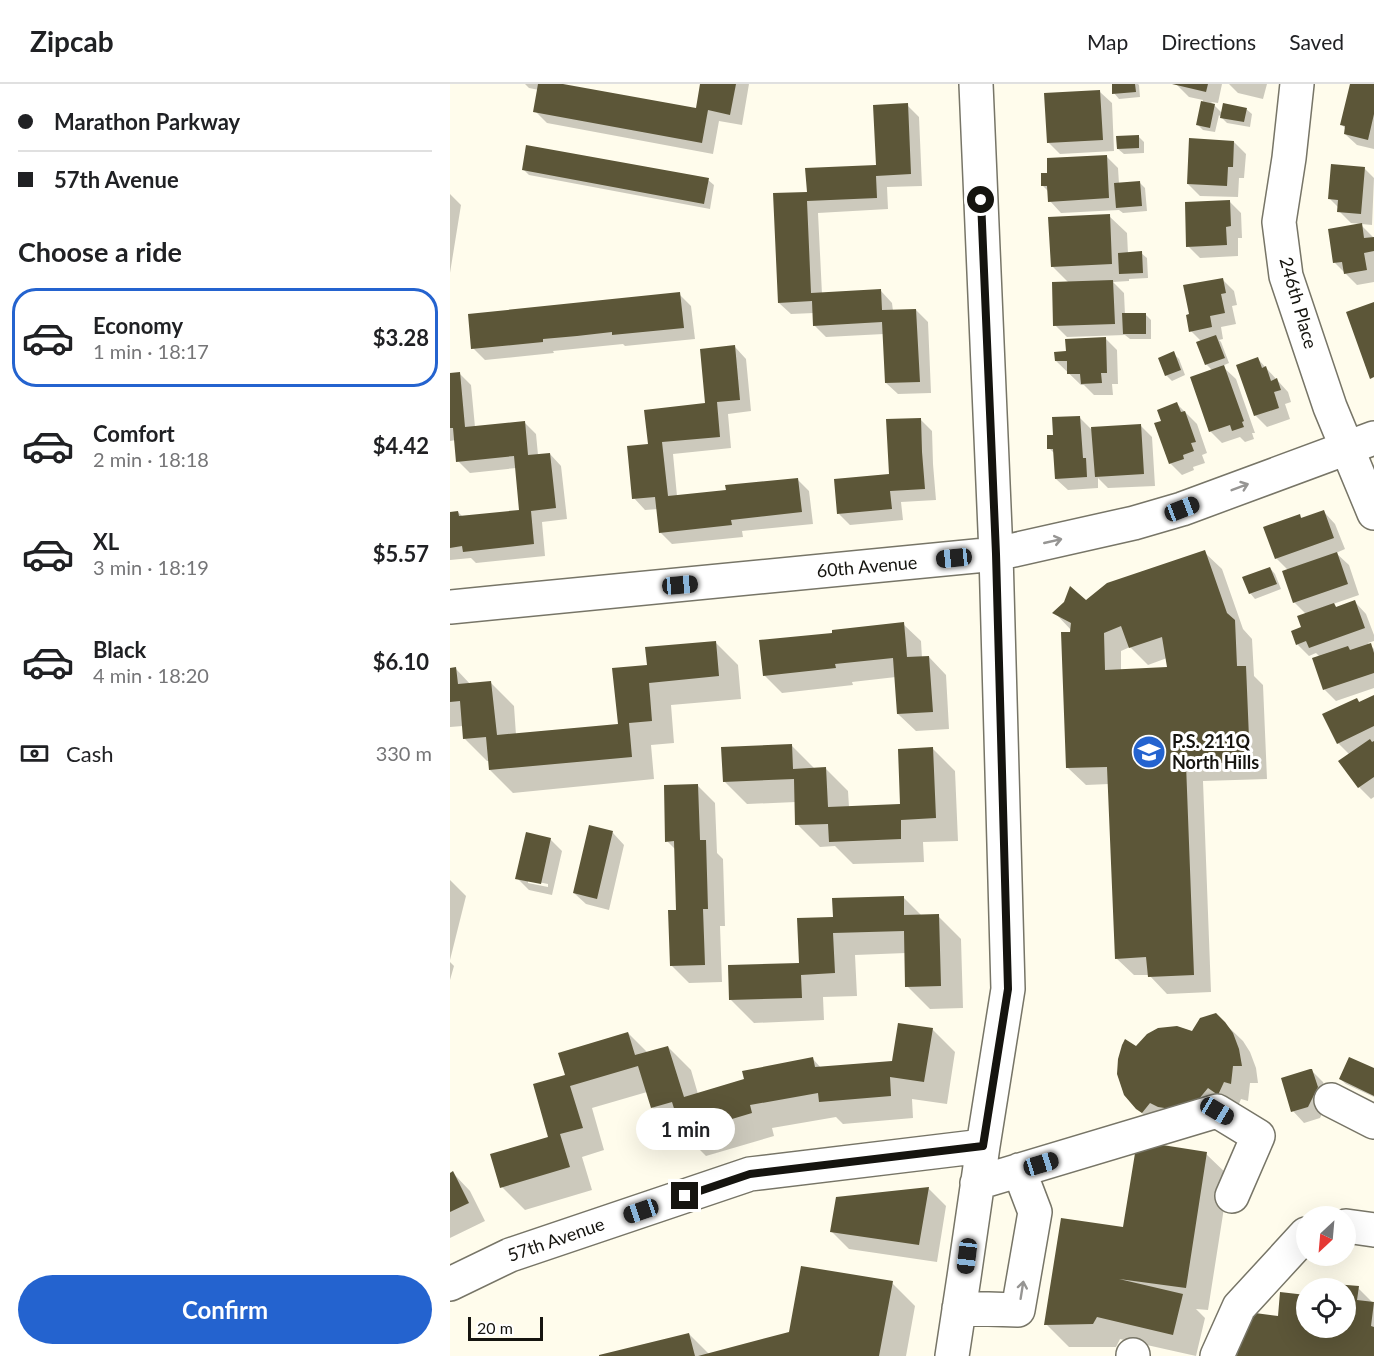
<!DOCTYPE html>
<html lang="en">
<head>
<meta charset="utf-8">
<style>
  body { margin:0; font-family:Lato,sans-serif; background:#f6f6f6; color:#202124; height:100vh; display:flex; flex-direction:column; font-size:22px; white-space:nowrap }
  * { box-sizing:border-box; margin:0 }
  p { font-size:20px; color:#757577 }
  .icon { flex:none; width:33px; height:33px; fill:none; stroke:currentColor; stroke-width:2; stroke-linecap:round; stroke-linejoin:round }
  .map { position:relative; flex:1; overflow:hidden }
  .drawer { display:flex; flex-direction:column; background:#fff; width:450px }
  .drawer>* { flex:none }
  .top-card { display:grid; align-content:center; height:132px; padding:0 18px; background:#fff }
  .needle { width:39px; rotate:206deg }
  .tools { position:absolute; left:846px; top:1122px; display:grid; gap:12px }
  .tools a { display:grid; place-items:center; width:60px; height:60px; border-radius:50%; background:#fff; box-shadow:0 6px 24px #0002; font-size:30px }
  .scale { position:absolute; left:18px; bottom:15px; width:75px; box-sizing:border-box; padding-left:6px; border:3px solid #15140f; border-top:0; font-size:16px; line-height:21px; white-space:nowrap; color:#15140f; -webkit-text-stroke:4px #fff; paint-order:stroke }
  .end { position:absolute; width:27px; height:27px; margin:-14px; border:8px solid #15140f; background:#fff; box-shadow:0 0 0 3px #fff }
  .from { border-radius:50% }
  .bubble { position:absolute; height:42px; border-radius:21px; background:#fff; box-shadow:0 6px 24px #0002; font-size:20px; font-weight:700; line-height:42px; text-align:center }
  .car { position:absolute; width:18px; height:36px; margin:-18px -9px; border-radius:8px; box-shadow:0 0 4px 2px #0007; background:linear-gradient(#222 24%,#8ab4d8 0 40%,#222 0 76%,#8ab4d8 0 86%,#222 0) }
  .top-card b { display:flex; align-items:center; gap:21px; height:57px; font-size:22px }
  .top-card b+b { border-top:2px solid #e0e0e0 }
  .top-card i { width:15px; height:15px; background:#202124 }
  ul { padding:0; list-style:none }
  li { display:flex; align-items:center; gap:18px; height:99px; margin:0 12px 9px; padding:0 6px; border:3px solid transparent; border-radius:24px }
  li div { flex:1 }
  li b { display:block; font-size:22px }
  li em { font-style:normal; font-weight:700 }
  li.active { border-color:#2463cf }
  li>.icon { width:54px; height:54px; stroke-width:1.5 }
  h2 { padding:0 18px; font-size:27px; line-height:72px }
  .pay { display:flex; align-items:center; gap:15px; height:66px; padding:0 18px; font-size:22px }
  .pay p { margin-inline-start:auto }
  .cta { display:flex; gap:12px; margin-top:auto; padding:12px 18px }
  .cta a { flex:1; height:69px; border-radius:36px; background:#2463cf; color:#fff; font-size:24px; font-weight:700; line-height:69px; text-align:center }
  header { display:flex; align-items:center; gap:36px; box-sizing:border-box; height:84px; padding:0 30px; background:#fff; border-bottom:2px solid #e0e0e0 }
  header strong { font-size:28px }
  nav { display:flex; gap:33px; margin-inline-start:auto; font-size:21px }
  main { display:flex; flex:1; min-height:0 }
  .map>svg:first-child { display:block }
  .shadow { fill:#0003; fill-rule:evenodd }
  .building { fill:#5c5638; fill-rule:evenodd }
  .lines { fill:none; stroke-linecap:round; stroke-linejoin:round }
  .minor-casing { stroke:#777567; stroke-width:36 }
  .minor { stroke:#fff; stroke-width:33 }
  .oneway { stroke:#969593 }
  .route { stroke:#15140f; stroke-width:8 }
  .labels { text-anchor:middle; stroke-width:6; stroke-linejoin:round; paint-order:stroke }
  .street-label { font-size:18px; fill:#15140f; stroke:#fff }
  .poi-label { font-size:18px; font-weight:bold; fill:#15140f; stroke:#fff; text-anchor:start }
</style>
</head>
<body>
<header>
<strong>Zipcab</strong>
<nav><a>Map</a><a>Directions</a><a>Saved</a></nav>
</header>
<main>
<section class="drawer">
<div class="top-card">
<b><i class="from"></i>Marathon Parkway</b>
<b><i></i>57th Avenue</b>
</div>
<h2>Choose a ride</h2>
<ul>
<li class="active"><svg class="icon" aria-label="car" viewBox="0 0 24 24"><path d="M5 17H2v-5l4-1 3-4h7l3 4 3 1v5h-3M9 17h6M6 11h13"/><circle cx="7" cy="17" r="2"/><circle cx="17" cy="17" r="2"/></svg><div><b>Economy</b><p>1 min · 18:17</p></div><em>$3.28</em></li>
<li><svg class="icon" aria-label="car" viewBox="0 0 24 24"><path d="M5 17H2v-5l4-1 3-4h7l3 4 3 1v5h-3M9 17h6M6 11h13"/><circle cx="7" cy="17" r="2"/><circle cx="17" cy="17" r="2"/></svg><div><b>Comfort</b><p>2 min · 18:18</p></div><em>$4.42</em></li>
<li><svg class="icon" aria-label="car" viewBox="0 0 24 24"><path d="M5 17H2v-5l4-1 3-4h7l3 4 3 1v5h-3M9 17h6M6 11h13"/><circle cx="7" cy="17" r="2"/><circle cx="17" cy="17" r="2"/></svg><div><b>XL</b><p>3 min · 18:19</p></div><em>$5.57</em></li>
<li><svg class="icon" aria-label="car" viewBox="0 0 24 24"><path d="M5 17H2v-5l4-1 3-4h7l3 4 3 1v5h-3M9 17h6M6 11h13"/><circle cx="7" cy="17" r="2"/><circle cx="17" cy="17" r="2"/></svg><div><b>Black</b><p>4 min · 18:20</p></div><em>$6.10</em></li>
</ul>
<div class="pay"><svg class="icon" aria-label="cash" viewBox="0 0 24 24"><path d="M3 7h18v10H3z"/><circle cx="12" cy="12" r="2"/></svg>Cash<p>330 m</p></div>
<div class="cta"><a>Confirm</a></div>
</section>
<div class="map">
<svg width="924" height="1272" viewBox="0 0 924 1272">
  <rect width="100%" height="100%" fill="#fffcec"/>
  <path class="shadow" d="M75,0H113V2L247,26L252,0H299L292,41L269,37L263,70L97,39L85,27L89,6L79,4Z
    M663,0H688L689,1L690,13L669,15L664,9Z
    M728,0H772L768,19L761,18L772,29L796,25L802,30L800,43L777,39L769,31L765,48L753,46L748,41L753,16L739,13L727,1Z
    M779,0H817L813,15L788,9Z
    M901,0H924V65L907,61L895,50L896,45L892,41Z
    M650,8L662,19L664,67L610,70L598,58Z
    M457,21L469,33L472,102L437,103L438,125L368,129L372,210L431,207L442,219L443,227L466,226L478,238L481,309L448,310L436,299L434,250L376,253L364,241V229L341,230L329,219L358,109L427,82Z
    M688,52L694,58V69L674,70L668,65Z
    M784,58L796,70L794,94H789L788,113L750,112L738,100Z
    M657,73L668,84L669,100L690,99L695,104L697,127L673,129L669,126L611,129L600,117L599,108L593,102L599,90Z
    M914,84L924,94L922,141L901,139L889,127V124L880,115Z
    M74,86L258,96L264,101L260,125L79,91Z
    M0,110L11,121L0,189Z
    M779,117L791,129L792,154H788V172L750,174L738,162Z
    M659,132L677,149L678,170L691,169L697,174L698,194L679,195V197L663,198L674,209L675,231L695,230L701,236V255H680L675,251L617,253L605,241L619,199L602,182Z
    M911,141L924,154V198L907,201L885,179Z
    M772,195L784,207L787,221L782,222L786,240L771,243L773,255L769,256L771,258L779,279L772,282L786,295L805,349H802L804,355L795,358L790,353L772,359L760,347L763,287L756,280L751,257L741,247Z
    M229,210L241,222L245,255L175,262L173,260L103,267L104,269L35,276L23,264Z
    M655,254L667,266L668,300H662L663,311H644L634,301H631L606,277L618,269Z
    M285,263L296,275L301,327L278,330L281,364L223,370L227,412L278,407L347,395L359,407L363,440L292,447L293,453L222,460L210,448L208,425L195,426L184,414L200,361L257,321Z
    M723,269L729,275L735,291L722,297L716,291Z
    M808,275L838,308L841,318L835,320L840,335L817,343L805,331Z
    M9,289L21,301L25,343L74,338L86,350L88,371L100,370L111,382L117,435L92,438L95,472L26,479L21,474L0,476V429L8,428L13,433L71,428L66,384L20,389L8,377L6,356L0,357V290Z
    M727,320L747,340L757,369L752,371L755,379L743,383L744,386L732,391L720,379L713,338Z
    M629,333L643,347L691,342L702,353L705,402L658,404L648,394V404L618,406L606,395L605,370L599,364L604,352Z
    M470,335L482,347L483,380L486,416L451,418L453,436L400,441L389,430L440,391Z
    M874,428L885,440L895,465L886,469L899,481L909,511L883,520L887,524L905,518L916,530L924,551V557L918,559L924,565V604L886,617L875,606L864,575L870,573L866,569L859,572L847,560L853,544L856,530L844,518L838,486L826,474L849,432L853,435Z
    M754,468L772,485L793,545L802,555L804,592L813,601L817,695L753,697L761,908L717,910L699,891H684L666,874L659,700L636,701L618,684L622,547L605,529L636,518ZM680,563L698,581L717,574L719,585L671,587V567Z
    M820,484L825,490L831,505L805,515L800,509Z
    M453,540L471,557L472,574L479,573L496,591L499,645L466,647L448,630L446,593L402,598L403,601L332,609L314,591L384,550Z
    M265,558L288,581L291,615L221,621L224,659L201,661L204,695L63,709L40,686V677H37L14,654L13,642L0,643V585H6L21,601L41,599L64,622L66,651L169,641L199,583Z
    M924,612V713L921,715L909,703L891,677L900,671L888,659L874,631L907,615L910,619Z
    M342,662L365,685H376L398,707L399,723L452,722L482,664L505,687L508,757L473,758L474,778L403,780L385,762L370,763L347,740L346,718L297,720L274,697Z
    M248,702L265,719L267,769L273,775L275,842H270L272,898L239,899L221,881L228,828L226,766L217,757Z
    M140,743L163,749L174,761L159,826L136,820L124,809Z
    M100,755L112,767L102,811L79,806L67,794ZM78,796L98,800V803L78,799Z
    M0,796L16,812L0,876Z
    M453,813L472,832H488L511,855L513,924L480,925L457,902L456,869L405,871L407,912L373,913L374,936L304,939L281,916L350,880L384,834Z
    M0,878L4,882L0,896Z
    M766,931L793,957L800,968L806,984L808,999H800L798,1017L791,1015L786,1027L700,1037L682,1019L687,964L743,949Z
    M482,945L505,968L497,1020L462,1015L463,1034L393,1040L386,1033L322,1044L324,1052L256,1072L233,1049L232,1044L225,1046L202,1023L197,1008L142,1024L154,1066L132,1073L142,1106L75,1126L52,1103L100,1054L117,992L178,949L198,969L218,963L241,986L248,1010L363,975L371,984L443,978Z
    M924,986V1013L896,1000L890,995Z
    M862,987L873,998L879,1016L870,1034L854,1039L843,1027Z
    M756,1070L779,1092L758,1226L746,1225L755,1234L746,1272L670,1255L666,1263H619L596,1240Z
    M3,1089L20,1107L35,1137L0,1154V1091Z
    M478,1104L496,1122L487,1178L399,1165L381,1147Z
    M442,1199L465,1222L456,1272H152L239,1250L259,1270L340,1249Z
    M873,1200L908,1204L924,1220V1272H788L829,1233L832,1210L856,1212V1244H896V1204H872Z"/>
  <path class="building" d="M88,0H113L246,24L250,0H286L280,31L258,26L252,59L83,28Z
    M662,0H685L686,8L662,10Z
    M722,0H758L756,8Z
    M900,0H924V30L918,56L894,50L895,42L890,41Z
    M650,6L653,56L597,59L594,9Z
    M751,17L765,20L760,44L746,41Z
    M458,19L461,90L426,92L427,114L357,117L361,209L431,205L432,226L466,225L470,298L435,299L432,238L363,242L362,217L328,219L323,109L357,108L355,84L426,81L423,21Z
    M773,19L797,24L794,38L770,34Z
    M689,51V64L667,65L666,52Z
    M739,54L784,57L783,83H778L777,102L737,100Z
    M76,61L259,94L254,120L72,86Z
    M657,71L659,114L598,118L597,102H591V89H597V74Z
    M881,80L915,83L911,130L887,128L888,116L878,115Z
    M690,97L692,122L666,124L664,99Z
    M780,116L781,142L776,143L777,161L736,163L735,118Z
    M660,130L662,180L601,183L598,133Z
    M912,139L914,154L924,153V167L914,169L917,186L894,190L892,178L883,179L878,145Z
    M692,167L693,189L669,190L668,169Z
    M773,194L776,209L771,210L775,229L760,232L762,243L739,248L736,231L739,230L733,201Z
    M663,196L665,240L603,242L602,198Z
    M230,208L234,244L162,251V248L127,252L93,255V258L21,265L18,230Z
    M924,218V293L920,295L896,228Z
    M672,229H696V250H673Z
    M766,251L775,274L755,281L746,258Z
    M656,253L657,289H651L652,299L631,300L630,290H617V277H605L604,268L616,267L615,255Z
    M285,261L290,316L267,318L270,353L212,358L218,412L276,406L275,401L348,394L352,428L281,436L282,441L209,449L205,413L182,415L177,362L198,360L194,326L255,319L250,265Z
    M724,267L731,286L715,292L708,274Z
    M808,273L812,284L816,282L821,297L827,294L831,306L824,308L829,324L804,332L786,281Z
    M774,281L794,337L792,338L794,343L782,347L780,341L759,348L740,293Z
    M10,288L15,343L75,337L78,371L100,369L106,424L81,427L84,460L13,468L12,462L0,464V428L8,427L9,432L69,426L64,372L6,378L3,344H0V289Z
    M727,318L731,328L735,327L746,358L741,359L744,367L733,371L734,375L719,380L704,339L711,337L707,326Z
    M630,332L633,374H636L637,393L605,395L603,365H597V351H603L602,333Z
    M471,334L472,368L475,405L440,407L442,425L387,430L384,395L439,390L436,335Z
    M691,340L694,390L645,393L641,343Z
    M874,426L884,454L825,475L813,443L850,430L851,434Z
    M755,466L777,529L785,536L787,582H796L800,678L736,680L744,891L698,893L696,873L665,875L657,683L616,684L611,548H620L621,539L602,529L614,518L620,502L636,516L657,499ZM671,542L679,564L712,553L717,583L655,586L654,549Z
    M887,468L898,500L843,519L832,487Z
    M820,483L827,500L799,510L792,493Z
    M905,516L915,544L859,564L856,557L846,561L841,547L851,543L847,532L884,519L886,523Z
    M454,538L457,573L479,572L483,628L447,630L443,574L385,580L386,584L313,592L309,556L382,549V546Z
    M266,557L269,592L199,599L202,637L179,639L182,673L39,686L36,653L13,655L10,617L0,618V584L6,583L8,600L41,597L47,651L168,640L162,584L197,581L195,563Z
    M921,559L924,569V589L873,606L862,574L898,562L900,566Z
    M924,611V642L887,660L872,630L907,614L909,618Z
    M920,655L922,658L924,657V693L908,704L888,677Z
    M342,660L343,685L376,683L378,723L450,720L448,665L483,663L486,734L451,736V755L379,758L378,740L345,741L344,695L273,698L271,663Z
    M248,700L250,756H256L258,825H253L255,881L220,882L218,826H226L224,757L215,758L214,701Z
    M139,741L163,747L147,815L123,809Z
    M76,748L101,754L91,800L65,795Z
    M454,812V831L489,830L491,902L455,903L454,847L383,849L385,889L351,891L352,914L279,916L278,881L349,879L347,834L383,833L382,814Z
    M766,929L775,938L783,949L789,965L792,982H783L781,1000L774,998L768,1011L758,1004L748,1016L721,1025L708,1023L700,1019L692,1029L686,1025L674,1011L667,990L668,975L672,961L675,955L686,962L697,950L708,944L727,942L742,947L750,934Z
    M448,939L483,944L474,998L440,993L441,1012L369,1018L368,1009L300,1021L302,1029L232,1050L222,1018L201,1024L188,982L120,1002L133,1044L110,1050L120,1083L50,1104L40,1070L98,1053L83,1000L115,991L108,969L178,948L185,971L218,962L234,1013L294,995L292,987L363,973L365,983L442,977Z
    M899,973L924,984V1012L889,995Z
    M860,985H862L868,1003L858,1023L841,1028L831,994Z
    M687,1057L757,1068L736,1204L669,1195L733,1210L723,1251L647,1233L643,1240L594,1241L611,1134L673,1143Z
    M3,1087L19,1119L0,1128V1089Z
    M479,1103L469,1161L380,1148L386,1113Z
    M351,1182L443,1197L429,1272H248L339,1248Z
    M872,1199L909,1202L907,1216L924,1218L921,1242L924,1243V1272H787L789,1249L805,1229L828,1232L830,1208L856,1211V1244H896V1204H871Z
    M239,1249L245,1272H149V1271Z"/>
  <g class="lines">
    <g class="minor-casing">
      <path id="minor" d="M847,0L839,74L829,138L836,192L880,323L924,429
        M0,523L546,470L684,439L732,425L924,354
        M881,1016L924,1038
        M527,1099L767,1027L808,1052L782,1112
        M896,1142L924,1146
        M0,1200L60,1171L300,1090L533,1062
        M509,1224L568,1226L585,1128L569,1086
        M502,1272L514,1193L533,1062L558,905L546,470L526,0
        M683,1272V1271
        M767,1272L789,1223L856,1150"/>
    </g>
    <use href="#minor" class="minor"/>
  </g>
  <defs><path id="oneway-shaft" d="M-6 0H5M1.5-3L5.5 0L1.5 3" fill="none" stroke-width="1.6" stroke-linecap="round" stroke-linejoin="round" transform="scale(1.5)"/></defs>
  <g class="oneway">
    <use href="#oneway-shaft" transform="translate(790 403) rotate(-21)"/>
    <use href="#oneway-shaft" transform="translate(603 457) rotate(-13)"/>
    <use href="#oneway-shaft" transform="translate(572 1206) rotate(-81)"/>
  </g>
  <g class="lines">
    <path class="route" d="M235,1112L300,1090L533,1062L558,905L546,470L531,116"/>
  </g>
  <defs>
    <g id="school-disc" transform="scale(1.725)"><circle r="9.5" fill="#2463cf" stroke="#fff"/><path d="M0-5L7-2L0 1L-7-2ZM-4 1L0 2.5L4 1V4Q0 6-4 4Z" fill="#fff"/></g>
  </defs>
  <g fill-rule="evenodd">
    <use href="#school-disc" x="699" y="668"/>
  </g>
  <g class="labels">
    <g class="street-label">
      <text transform="translate(848 219) rotate(74)" y="6">246th Place</text>
      <text transform="translate(417 483) rotate(-5)" y="6">60th Avenue</text>
      <text transform="translate(106 1156) rotate(-19)" y="6">57th Avenue</text>
    </g>
    <g class="poi-label">
      <text x="722" y="664">P.S. 211Q<tspan x="722" dy="21">North Hills</tspan></text>
    </g>
  </g>
</svg>
<div class="tools">
<a><svg class="needle" viewBox="-14 -14 28 28"><path d="M0-13l5 13h-10z" fill="#e53935"/><path d="M0 13l5-13h-10z" fill="#757577"/></svg></a>
<a><svg class="icon" aria-label="locate" viewBox="0 0 24 24"><circle cx="12" cy="12" r="6"/><path d="M12 2v4M12 18v4M2 12h4M18 12h4"/></svg></a>
</div>
<div class="scale">20 m</div>
<i class="end from" style="left:531px;top:116px"></i>
<i class="end" style="left:235px;top:1112px"></i>
<div class="bubble" style="left:186px;top:1024px;width:99px">1 min</div>
<i class="car" style="left:732px;top:425px;rotate:69deg"></i>
<i class="car" style="left:504px;top:474px;rotate:264deg"></i>
<i class="car" style="left:230px;top:501px;rotate:85deg"></i>
<i class="car" style="left:767px;top:1027px;rotate:121deg"></i>
<i class="car" style="left:591px;top:1080px;rotate:73deg"></i>
<i class="car" style="left:191px;top:1127px;rotate:251deg"></i>
<i class="car" style="left:517px;top:1172px;rotate:187deg"></i>
</div>
</main>
</body>
</html>
